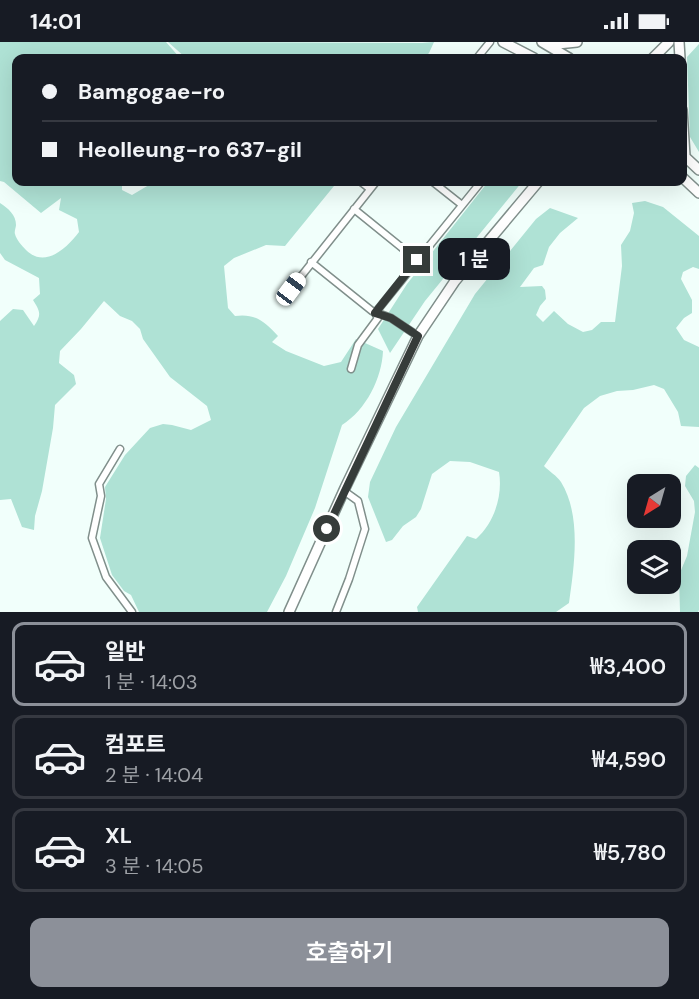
<!DOCTYPE html>
<html lang="ko">
<head>
<meta charset="utf-8">
<style>
  body { margin:0; font-family:"DM Sans","Noto Sans KR",sans-serif; background:#242831; color:#f1f3f6; height:100vh; display:flex; flex-direction:column; font-size:22px; white-space:nowrap }
  * { box-sizing:border-box; margin:0 }
  p { font-size:20px; color:#9ea1a6 }
  .icon { flex:none; width:33px; height:33px; fill:none; stroke:currentColor; stroke-width:2; stroke-linecap:round; stroke-linejoin:round }
  .map { position:relative; height:570px; overflow:hidden }
  .drawer { display:flex; flex-direction:column; background:#171b24; flex:1 }
  .drawer>* { flex:none }
  .hud { position:absolute; left:12px; top:12px; width:675px; height:132px; border-radius:12px; box-shadow:0 6px 24px #0002; display:grid; align-content:center; height:132px; padding:0 30px; background:#171b24 }
  .needle { width:39px; rotate:217deg }
  .controls { position:absolute; left:627px; top:432px; display:grid; gap:12px }
  .controls a { display:grid; place-items:center; width:54px; height:54px; border-radius:12px; background:#171b24; box-shadow:0 6px 24px #0002; font-size:30px }
  .end { position:absolute; width:27px; height:27px; margin:-14px; border:8px solid #363c3a; background:#fff; box-shadow:0 0 0 3px #fff }
  .from { border-radius:50% }
  .bubble { position:absolute; height:42px; border-radius:12px; background:#171b24; box-shadow:0 6px 24px #0002; font-size:20px; font-weight:600; line-height:42px; text-align:center }
  .car { position:absolute; width:18px; height:36px; margin:-18px -9px; border-radius:8px; box-shadow:0 0 4px 2px #0007; background:linear-gradient(#fff 24%,#345 0 40%,#fff 0 76%,#345 0 86%,#fff 0) }
  .hud b { display:flex; align-items:center; gap:21px; height:57px; font-size:22px }
  .hud b+b { border-top:2px solid #363941 }
  .hud i { width:15px; height:15px; background:#f1f3f6 }
  ul { padding:10px 0 0; list-style:none }
  li { display:flex; align-items:center; gap:18px; height:84px; margin:0 12px 9px; padding:0 18px; border:3px solid #363941; border-radius:12px }
  li div { flex:1 }
  li b { display:block; font-size:22px }
  li em { font-style:normal; font-weight:600 }
  li.selected { border-color:#8c9099 }
  li>.icon { width:54px; height:54px; stroke-width:1.5 }
  .primary-button { display:flex; gap:12px; margin-top:auto; padding:12px 30px }
  .primary-button a { flex:1; height:69px; border-radius:12px; background:#8c9099; color:#fff; font-size:24px; font-weight:600; line-height:69px; text-align:center }
  .status { display:flex; justify-content:space-between; align-items:center; height:42px; padding:0 30px; background:#171b24; direction:ltr }
  .status svg { height:16px; fill:currentColor }
  .map>svg:first-child { display:block }
  .green { fill:#afe2d5 }
  .lines { fill:none; stroke-linecap:round; stroke-linejoin:round }
  .minor-casing { stroke:#808f8b; stroke-width:9 }
  .primary-casing { stroke:#808f8b; stroke-width:12 }
  .minor { stroke:#fff; stroke-width:6 }
  .primary { stroke:#fff; stroke-width:9 }
  .route { stroke:#363c3a; stroke-width:8 }
</style>
</head>
<body>
<div class="status"><b>14:01</b><svg viewBox="0 0 49 12"><path d="M0 12V9h3v3zM5 12V6h3v6zM10 12V3h3v9zM15 12V0h3v12zM26 1h20v11H26zM47 4h2v5h-2z"/></svg></div>
<div class="map">
<svg width="699" height="570" viewBox="0 0 699 570">
  <rect width="100%" height="100%" fill="#f1fffb"/>
  <path class="green" d="M0,0H166L180,16H16V140H122V148L132,153L154,140H324L334,144L285,204L266,203L234,216L224,224L228,266L235,274C255,271 265,280 278,294L272,300L286,309L324,324L341,320L356,297L383,309C382,336 366,368 342,383L315,466L286,534L267,570H139L131,553L124,549L112,533L100,496L106,457L105,445L125,413L150,386L163,382L172,383L191,388L211,378L207,364L170,335L143,297L140,287L132,279L120,274L104,259L81,287L60,309L59,321L74,333L76,342L55,363L53,386L42,449L35,474L34,488L22,485L11,457L0,458V279L13,267L23,268L34,284C42,273 40,269 33,258L40,252L39,236L5,218L0,211V161C8,166 16,173 16,183C16,185 14,190 15,192C16,197 22,204 26,208C45,227 67,206 79,190L77,177L59,168L61,156L41,171L4,140L0,139Z
    M168,0L422,1L434,0L429,11L424,16H186Z
    M699,2V110L690,95L687,15Z
    M488,140H522L425,259L390,311L378,287L407,242Z
    M645,159L663,165L699,194V227L693,225L683,230L681,237L692,258V271L684,276L676,286L684,298L699,305V385L681,384L678,370L664,347L654,343L633,348L617,349L600,354L584,366L544,424C549,429 557,434 561,440C582,474 574,525 569,561L556,570H418L417,565L467,494L476,497C494,481 503,454 499,430L470,420L450,419L432,432L421,467L416,475L403,484L392,498L386,500L368,455L370,440L396,385L475,252L536,177L550,166L578,176L560,191L549,205L543,223L534,226L520,245L542,244L545,248L546,257L540,264L536,273L543,280L554,269L568,282L583,290L592,288L601,280H615L622,224L621,203L630,189L634,171L632,161Z
    M695,423L699,426V568L698,570H680L679,533L687,514L695,470L694,459L685,444L686,434Z"/>
  <g class="lines">
    <g class="minor-casing">
      <path id="minor" d="M477,16L490,0
        M361,140L370,147
        M433,140L462,163
        M354,167L417,218
        M311,220L372,269L391,276L418,294
        M291,247L376,140
        M375,271L481,140
        M351,327L358,303L378,276L375,271
        M120,407L99,442L101,454L92,496L106,535L132,570
        M336,570L349,537L365,487L358,459L344,449"/>
    </g>
    <g class="primary-casing">
      <path id="primary" d="M503,0L534,16
        M542,0L569,16
        M679,0L680,16
        M548,3L577,0
        M653,16L669,0
        M682,68L685,114
        M682,112L699,128
        M682,135L699,151
        M289,570L345,446L418,294L455,239L538,140"/>
    </g>
    <use href="#minor" class="minor"/>
    <use href="#primary" class="primary"/>
  </g>
  <g class="lines">
    <path class="route" d="M327,487L418,294L391,276L375,271L417,218"/>
  </g>
</svg>
<div class="controls">
<a><svg class="needle" viewBox="-14 -14 28 28"><path d="M0-13l5 13h-10z" fill="#e53935"/><path d="M0 13l5-13h-10z" fill="#9ea1a6"/></svg></a>
<a><svg class="icon" aria-label="layers" viewBox="0 0 24 24"><path d="M12 4l9 5-9 5-9-5zM3 14l9 5 9-5"/></svg></a>
</div>
<i class="end from" style="left:327px;top:487px"></i>
<i class="end" style="left:417px;top:218px"></i>
<div class="bubble" style="left:438px;top:196px;width:72px">1 분</div>
<i class="car" style="left:291px;top:247px;rotate:37deg"></i>
<div class="hud">
<b><i class="from"></i>Bamgogae-ro</b>
<b><i></i>Heolleung-ro 637-gil</b>
</div>
</div>
<section class="drawer">
<ul>
<li class="selected"><svg class="icon" aria-label="car" viewBox="0 0 24 24"><path d="M5 17H2v-5l4-1 3-4h7l3 4 3 1v5h-3M9 17h6M6 11h13"/><circle cx="7" cy="17" r="2"/><circle cx="17" cy="17" r="2"/></svg><div><b>일반</b><p>1 분 · 14:03</p></div><em>₩3,400</em></li>
<li><svg class="icon" aria-label="car" viewBox="0 0 24 24"><path d="M5 17H2v-5l4-1 3-4h7l3 4 3 1v5h-3M9 17h6M6 11h13"/><circle cx="7" cy="17" r="2"/><circle cx="17" cy="17" r="2"/></svg><div><b>컴포트</b><p>2 분 · 14:04</p></div><em>₩4,590</em></li>
<li><svg class="icon" aria-label="car" viewBox="0 0 24 24"><path d="M5 17H2v-5l4-1 3-4h7l3 4 3 1v5h-3M9 17h6M6 11h13"/><circle cx="7" cy="17" r="2"/><circle cx="17" cy="17" r="2"/></svg><div><b>XL</b><p>3 분 · 14:05</p></div><em>₩5,780</em></li>
</ul>
<div class="primary-button"><a>호출하기</a></div>
</section>
</body>
</html>
